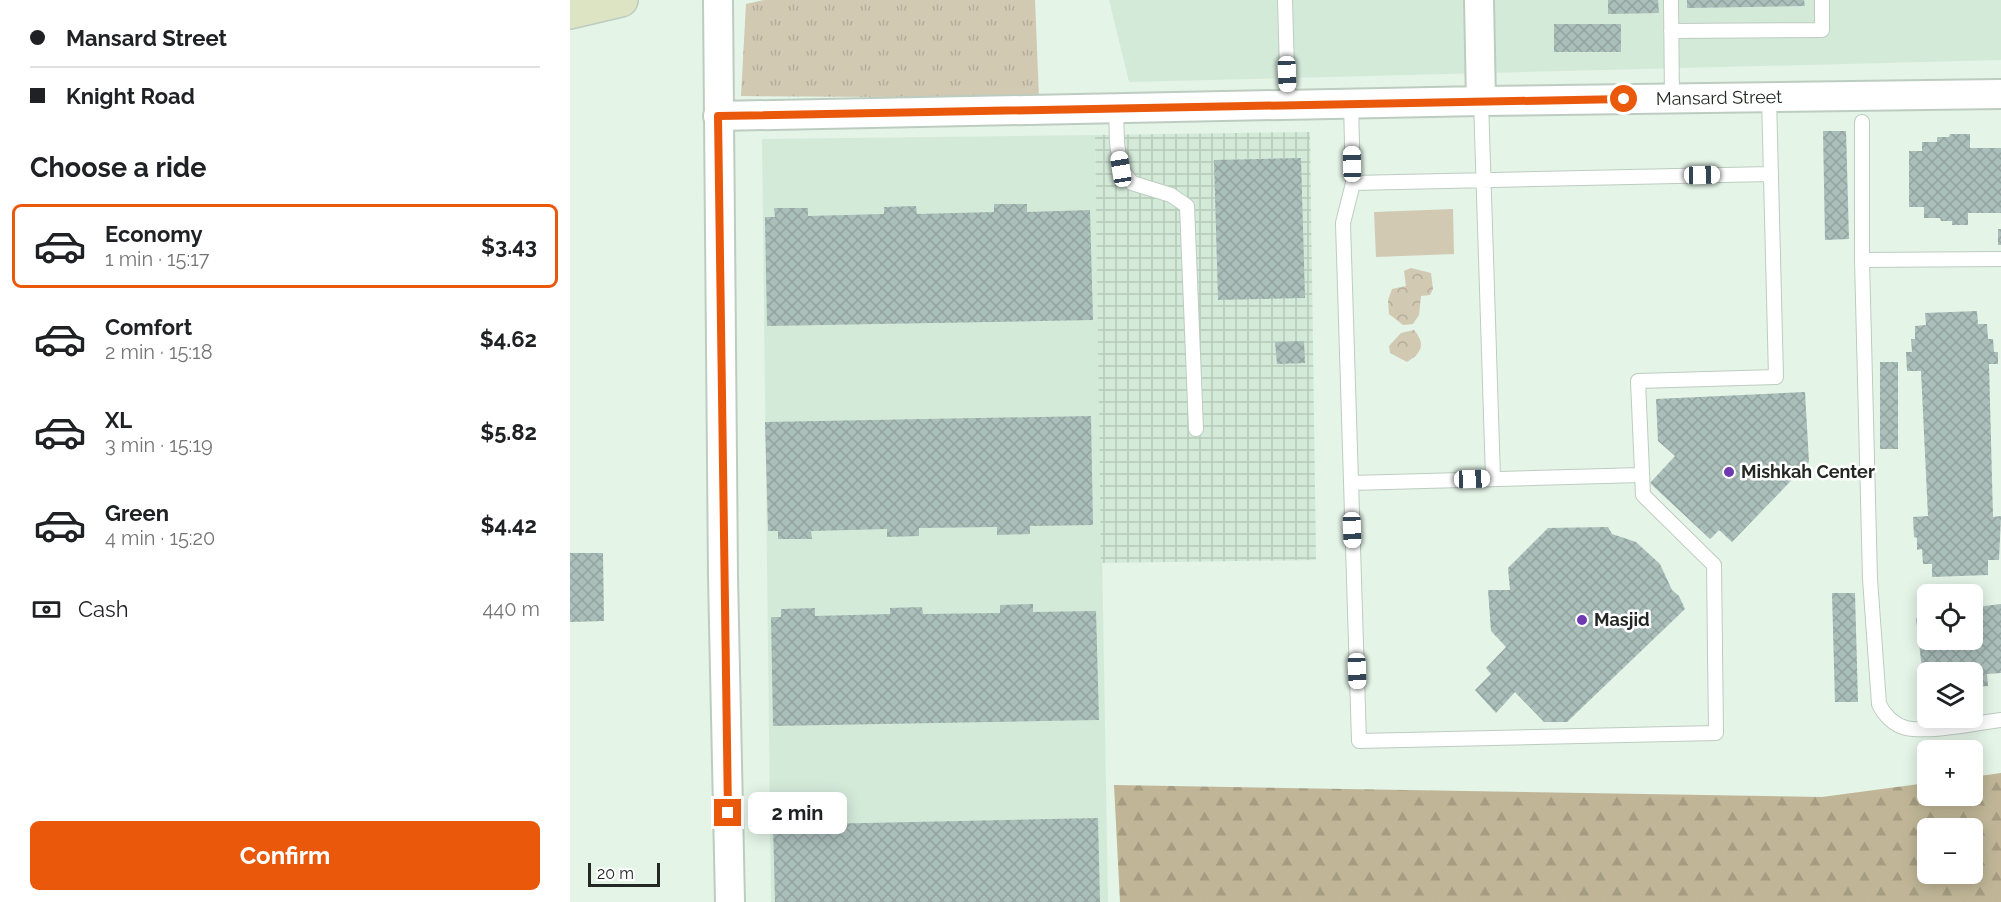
<!DOCTYPE html>
<html lang="en">
<head>
<meta charset="utf-8">
<style>
  body { margin:0; font-family:Raleway,sans-serif; background:#f2f2f2; color:#202124; height:100vh; display:flex; flex-direction:column; font-size:22px; white-space:nowrap }
  * { box-sizing:border-box; margin:0 }
  p { font-size:20px; color:#757577 }
  .icon { flex:none; width:33px; height:33px; fill:none; stroke:currentColor; stroke-width:2; stroke-linecap:round; stroke-linejoin:round }
  .map { position:relative; flex:1; overflow:hidden }
  .sheet { display:flex; flex-direction:column; background:#fff; width:570px }
  .sheet>* { flex:none }
  .banner { display:grid; align-content:center; height:132px; padding:0 30px; background:#fff }
  .controls { position:absolute; left:1347px; top:584px; display:grid; gap:12px }
  .controls a { display:grid; place-items:center; width:66px; height:66px; border-radius:9px; background:#fff; box-shadow:0 3px 15px #0003; font-size:30px }
  .scale { position:absolute; left:18px; bottom:15px; width:72px; box-sizing:border-box; padding-left:6px; border:3px solid #232824; border-top:0; font-size:16px; line-height:21px; white-space:nowrap; color:#232824; -webkit-text-stroke:4px #fff; paint-order:stroke }
  .end { position:absolute; width:27px; height:27px; margin:-14px; border:8px solid #ea580c; background:#fff; box-shadow:0 0 0 3px #fff }
  .from { border-radius:50% }
  .bubble { position:absolute; height:42px; border-radius:9px; background:#fff; box-shadow:0 3px 15px #0003; font-size:20px; font-weight:700; line-height:42px; text-align:center }
  .car { position:absolute; width:18px; height:36px; margin:-18px -9px; border-radius:8px; box-shadow:0 0 4px 2px #0007; background:linear-gradient(#fff 24%,#345 0 40%,#fff 0 76%,#345 0 86%,#fff 0) }
  .banner b { display:flex; align-items:center; gap:21px; height:57px; font-size:22px }
  .banner b+b { border-top:2px solid #e0e0e0 }
  .banner i { width:15px; height:15px; background:#202124 }
  ul { padding:0; list-style:none }
  li { display:flex; align-items:center; gap:18px; height:84px; margin:0 12px 9px; padding:0 18px; border:3px solid transparent; border-radius:9px }
  li div { flex:1 }
  li b { display:block; font-size:22px }
  li em { font-style:normal; font-weight:700 }
  li.selected { border-color:#ea580c }
  li>.icon { width:54px; height:54px; stroke-width:1.5 }
  h2 { padding:0 30px; font-size:27px; line-height:72px }
  .pay { display:flex; align-items:center; gap:15px; height:66px; padding:0 30px; font-size:22px }
  .pay p { margin-inline-start:auto }
  .action { display:flex; gap:12px; margin-top:auto; padding:12px 30px }
  .action a { flex:1; height:69px; border-radius:9px; background:#ea580c; color:#fff; font-size:24px; font-weight:700; line-height:69px; text-align:center }
  main { display:flex; flex:1; min-height:0 }
  .map>svg:first-child { display:block }
  .built { fill:#d4ead9 }
  .industrial { fill:url(#industrial-grid) }
  .grass { fill:url(#grass-tufts) }
  .forest { fill:url(#forest-firs); fill-rule:evenodd }
  .park { fill:url(#park-crowns) }
  .pitch { fill:#d1c9b2 }
  .building { fill:url(#building-cross-hatch) }
  .lines { fill:none; stroke-linecap:round; stroke-linejoin:round }
  .service-casing { stroke:#bdccc0; stroke-width:16 }
  .minor-casing { stroke:#bdccc0; stroke-width:32 }
  .secondary-casing { stroke:#bdccc0; stroke-width:36 }
  .service { stroke:#fff; stroke-width:14 }
  .minor { stroke:#fff; stroke-width:28 }
  .secondary { stroke:#dce4c4; stroke-width:33 }
  .route { stroke:#ea580c; stroke-width:8 }
  .poi-dot { fill:#6f39b0; stroke:#fff; stroke-width:2 }
  .labels { text-anchor:middle; stroke-width:5; stroke-linejoin:round; paint-order:stroke }
  .street-label { font-size:18px; fill:#232824; stroke:#fff }
  .poi-label { font-size:18px; font-weight:bold; fill:#232824; stroke:#fff; text-anchor:start }
</style>
</head>
<body>
<main>
<section class="sheet">
<div class="banner">
<b><i class="from"></i>Mansard Street</b>
<b><i></i>Knight Road</b>
</div>
<h2>Choose a ride</h2>
<ul>
<li class="selected"><svg class="icon" aria-label="car" viewBox="0 0 24 24"><path d="M5 17H2v-5l4-1 3-4h7l3 4 3 1v5h-3M9 17h6M6 11h13"/><circle cx="7" cy="17" r="2"/><circle cx="17" cy="17" r="2"/></svg><div><b>Economy</b><p>1 min · 15:17</p></div><em>$3.43</em></li>
<li><svg class="icon" aria-label="car" viewBox="0 0 24 24"><path d="M5 17H2v-5l4-1 3-4h7l3 4 3 1v5h-3M9 17h6M6 11h13"/><circle cx="7" cy="17" r="2"/><circle cx="17" cy="17" r="2"/></svg><div><b>Comfort</b><p>2 min · 15:18</p></div><em>$4.62</em></li>
<li><svg class="icon" aria-label="car" viewBox="0 0 24 24"><path d="M5 17H2v-5l4-1 3-4h7l3 4 3 1v5h-3M9 17h6M6 11h13"/><circle cx="7" cy="17" r="2"/><circle cx="17" cy="17" r="2"/></svg><div><b>XL</b><p>3 min · 15:19</p></div><em>$5.82</em></li>
<li><svg class="icon" aria-label="car" viewBox="0 0 24 24"><path d="M5 17H2v-5l4-1 3-4h7l3 4 3 1v5h-3M9 17h6M6 11h13"/><circle cx="7" cy="17" r="2"/><circle cx="17" cy="17" r="2"/></svg><div><b>Green</b><p>4 min · 15:20</p></div><em>$4.42</em></li>
</ul>
<div class="pay"><svg class="icon" aria-label="cash" viewBox="0 0 24 24"><path d="M3 7h18v10H3z"/><circle cx="12" cy="12" r="2"/></svg>Cash<p>440 m</p></div>
<div class="action"><a>Confirm</a></div>
</section>
<div class="map">
<svg width="1431" height="902" viewBox="0 0 1431 902">
  <defs>
    <pattern id="industrial-grid" width="8" height="8" patternUnits="userSpaceOnUse" patternTransform="scale(1.5)"><rect width="8" height="8" fill="#d4ead9"/><path d="M0 4h8M4 0v8" fill="none" stroke="#b6c9ba"/></pattern>
    <pattern id="grass-tufts" width="24" height="20" patternUnits="userSpaceOnUse" patternTransform="scale(1.5)"><rect width="24" height="20" fill="#d1c9b2"/><path d="M3 7l-1-3M5 7V3M7 7l1-3M15 17l-1-3M17 17v-4M19 17l1-3" fill="none" stroke="#b3ad99"/></pattern>
    <pattern id="forest-firs" width="22" height="20" patternUnits="userSpaceOnUse" patternTransform="scale(1.5)"><rect width="22" height="20" fill="#c0b697"/><path d="M5 1l3.5 6h-7zM16 11l3.5 6h-7z" fill="#a59c82"/></pattern>
    <pattern id="park-crowns" width="20" height="18" patternUnits="userSpaceOnUse" patternTransform="scale(1.5)"><rect width="20" height="18" fill="#d1c9b2"/><path d="M2 6a3 3 0 1 1 6 0M12 15a3 3 0 1 1 6 0" fill="none" stroke="#b3ad99"/></pattern>
    <pattern id="building-cross-hatch" width="8" height="8" patternUnits="userSpaceOnUse" patternTransform="scale(1.5)"><rect width="8" height="8" fill="#aabeba"/><path d="M0 0l8 8M0 8l8-8" fill="none" stroke="#92a3a0"/></pattern>
  </defs>
  <rect width="100%" height="100%" fill="#e4f4e7"/>
  <path class="built" d="M539,0H1431V60L559,82Z
    M525,135L538,902H201L192,139Z"/>
  <path class="industrial" d="M740,132L746,560L531,563L525,135Z"/>
  <path class="grass" d="M194,0H465L469,98L171,96L176,4Z"/>
  <path class="forest" d="M1431,773V902H550L544,785L1252,797L1357,783L1358,795H1402L1403,777ZM1358,828H1402V873H1358Z"/>
  <path class="park" d="M841,268L861,273L863,289L860,295L851,296L849,315L843,324L833,325L819,314L818,300L822,289L836,286L834,271Z
    M844,330C856,344 852,353 837,362L820,353L819,346L831,333Z"/>
  <path class="pitch" d="M883,209L884,254L806,257L804,212Z"/>
  <path class="building" d="M1038,0H1088L1089,13L1038,14Z
    M1117,0H1234L1235,6L1117,8Z
    M984,24H1051V52H984Z
    M1253,131H1276L1279,239L1255,240Z
    M1380,134H1400V148H1431V213H1398V225H1382V221H1371L1370,218H1354V207H1339V151H1352V142H1367V137H1379Z
    M731,158L735,298L648,300L644,160Z
    M424,204H457V212L520,210L523,320L197,326L195,217H205L204,208H238V216L314,214V207L346,206L347,214L424,212Z
    M1428,229H1431V245H1428Z
    M1407,311L1408,324H1417L1418,339H1423L1424,352H1428V364H1419L1423,517L1431,516L1429,560H1418V575L1362,577V564H1353L1352,549L1347,550V538L1344,537L1343,517L1358,516L1351,371H1337L1336,352H1342L1341,339H1345V326L1356,325L1355,313Z
    M734,341L735,363L707,364L705,342Z
    M1310,362H1328V449H1310Z
    M1235,392L1239,462L1162,542L1149,530L1140,539L1080,483L1105,456L1088,441L1086,399Z
    M521,416L523,525L460,526V534L427,535V527L349,528V536L317,537V529L241,531L242,539H208V531H198L195,422Z
    M1038,527L1042,534L1066,542L1090,564L1102,590L1109,596L1115,609L997,722H974L945,692L926,713L905,690L921,674L916,668L936,647L921,631L918,590H940L938,568L978,528Z
    M0,553H33L34,621L0,622Z
    M1262,593H1285L1288,702H1265Z
    M1402,596H1405L1406,607L1431,604V673L1417,674L1418,686L1402,687V672H1358V676L1353,677L1346,618L1358,617V639H1402Z
    M463,604V612L526,611L529,720L203,726L201,617H211V609L245,608V616L320,614V608L352,607L353,614L430,613V605Z
    M528,818L530,902H205L203,825Z"/>
  <g class="lines">
    <g class="service-casing">
      <path id="service" d="M715,0L718,105
        M1101,0L1102,99
        M1101,31L1252,30V0
        M911,101L923,478
        M781,104L783,183L773,223L789,741L1146,733L1144,565L1073,495L1068,381L1206,377L1199,97
        M546,108L547,143L551,169L562,183L601,195L617,206L626,429
        M1292,122V260L1300,579L1309,704C1314,715 1324,725 1336,728C1360,733 1406,723 1431,720
        M783,183L1201,174
        M1292,260L1431,259
        M781,483L1071,475"/>
    </g>
    <g class="minor-casing">
      <path id="minor" d="M148,0L153,577L160,902
        M909,0L911,101
        M148,116L911,101L1431,94"/>
    </g>
    <g class="secondary-casing">
      <path id="secondary" d="M0,12L51,0"/>
    </g>
    <use href="#service" class="service"/>
    <use href="#minor" class="minor"/>
    <use href="#secondary" class="secondary"/>
  </g>
  <g class="lines">
    <path class="route" d="M158,813L148,116L1054,99"/>
  </g>
  <g class="poi-dot">
    <circle cx="1159" cy="472" r="6"/>
    <circle cx="1012" cy="620" r="6"/>
  </g>
  <g class="labels">
    <g class="street-label">
      <text transform="translate(1149 98) rotate(-1)" y="6">Mansard Street</text>
    </g>
    <g class="poi-label">
      <text x="1171" y="478">Mishkah Center</text>
      <text x="1024" y="626">Masjid</text>
    </g>
  </g>
</svg>
<div class="controls">
<a><svg class="icon" aria-label="locate" viewBox="0 0 24 24"><circle cx="12" cy="12" r="6"/><path d="M12 2v4M12 18v4M2 12h4M18 12h4"/></svg></a>
<a><svg class="icon" aria-label="layers" viewBox="0 0 24 24"><path d="M12 4l9 5-9 5-9-5zM3 14l9 5 9-5"/></svg></a>
<a>+</a>
<a>−</a>
</div>
<div class="scale">20 m</div>
<i class="end from" style="left:1054px;top:99px"></i>
<i class="end" style="left:158px;top:813px"></i>
<div class="bubble" style="left:178px;top:792px;width:99px">2 min</div>
<i class="car" style="left:717px;top:74px;rotate:178deg"></i>
<i class="car" style="left:782px;top:164px;rotate:359deg"></i>
<i class="car" style="left:551px;top:169px;rotate:351deg"></i>
<i class="car" style="left:1132px;top:175px;rotate:89deg"></i>
<i class="car" style="left:902px;top:479px;rotate:88deg"></i>
<i class="car" style="left:782px;top:530px;rotate:178deg"></i>
<i class="car" style="left:787px;top:671px;rotate:178deg"></i>
</div>
</main>
</body>
</html>
